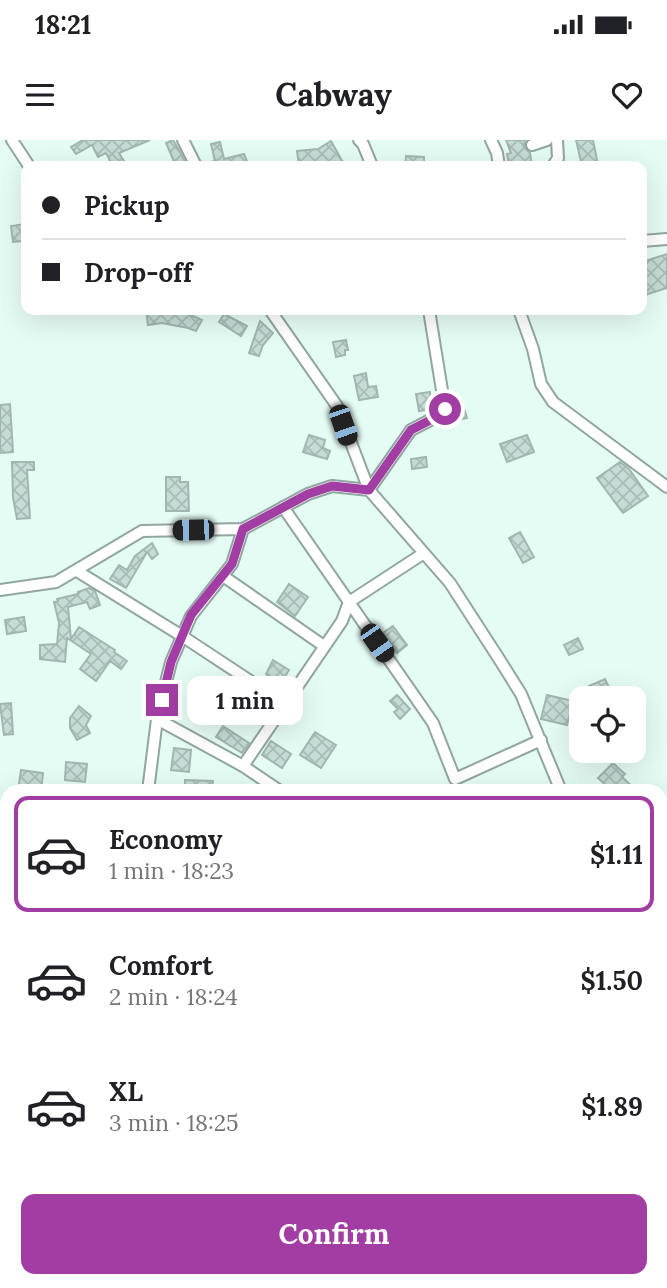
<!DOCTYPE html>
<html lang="en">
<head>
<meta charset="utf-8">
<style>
  body { margin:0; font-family:Lora,serif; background:#f6f6f6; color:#202124; height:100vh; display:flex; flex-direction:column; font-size:26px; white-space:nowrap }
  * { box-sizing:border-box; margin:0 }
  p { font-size:23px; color:#757577 }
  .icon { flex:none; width:38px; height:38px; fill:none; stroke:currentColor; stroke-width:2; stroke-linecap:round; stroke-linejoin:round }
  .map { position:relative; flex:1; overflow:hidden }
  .drawer { position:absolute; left:0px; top:644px; width:668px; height:504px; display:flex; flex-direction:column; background:#fff; border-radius:21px 21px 0 0; box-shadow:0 7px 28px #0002 }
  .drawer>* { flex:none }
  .hud { position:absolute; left:21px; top:21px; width:626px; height:154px; border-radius:14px; box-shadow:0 7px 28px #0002; display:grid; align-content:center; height:154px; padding:0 21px; background:#fff }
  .fabs { position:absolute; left:569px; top:546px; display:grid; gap:14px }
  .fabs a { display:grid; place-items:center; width:77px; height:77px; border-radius:14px; background:#fff; box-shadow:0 7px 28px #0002; font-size:35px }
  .end { position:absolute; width:32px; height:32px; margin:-16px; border:9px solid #a23ea3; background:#fff; box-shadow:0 0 0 4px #fff }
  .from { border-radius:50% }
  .bubble { position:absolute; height:49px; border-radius:14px; background:#fff; box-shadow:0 7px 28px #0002; font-size:23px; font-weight:700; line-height:49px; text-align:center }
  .car { position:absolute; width:21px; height:42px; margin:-21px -10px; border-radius:9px; box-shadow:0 0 5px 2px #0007; background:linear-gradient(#222 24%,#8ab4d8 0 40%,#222 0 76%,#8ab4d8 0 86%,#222 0) }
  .hud b { display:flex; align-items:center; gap:24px; height:66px; font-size:26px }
  .hud b+b { border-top:2px solid #e0e0e0 }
  .hud i { width:18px; height:18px; background:#202124 }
  ul { padding:12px 0 0; list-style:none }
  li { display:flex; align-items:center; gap:21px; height:116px; margin:0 14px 10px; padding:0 7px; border:4px solid transparent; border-radius:14px }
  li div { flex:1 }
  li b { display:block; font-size:26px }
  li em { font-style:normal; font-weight:700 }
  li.current { border-color:#a23ea3 }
  li>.icon { width:63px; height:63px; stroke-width:1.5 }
  .button { display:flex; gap:14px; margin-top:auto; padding:14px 21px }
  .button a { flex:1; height:80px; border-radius:14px; background:#a23ea3; color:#fff; font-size:28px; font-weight:700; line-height:80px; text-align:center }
  .status { display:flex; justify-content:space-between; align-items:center; height:49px; padding:0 35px; background:#fff; direction:ltr }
  .status svg { height:19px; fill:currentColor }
  header { display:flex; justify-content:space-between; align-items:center; height:91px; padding:0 21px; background:#fff; font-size:32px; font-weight:700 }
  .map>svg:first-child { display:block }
  .building { fill:url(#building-cross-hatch); stroke:#a1b6b0; stroke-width:2 }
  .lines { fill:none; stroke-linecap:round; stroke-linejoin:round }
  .street-casing { stroke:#91a6a0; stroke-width:14 }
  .street { stroke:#fff; stroke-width:10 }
  .route { stroke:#a23ea3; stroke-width:9 }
</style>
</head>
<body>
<div class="status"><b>18:21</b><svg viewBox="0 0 49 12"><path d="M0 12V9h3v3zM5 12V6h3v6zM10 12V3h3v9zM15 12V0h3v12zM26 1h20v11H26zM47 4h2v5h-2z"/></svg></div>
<header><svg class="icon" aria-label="menu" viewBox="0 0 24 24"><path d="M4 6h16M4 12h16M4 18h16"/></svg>Cabway<svg class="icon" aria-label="heart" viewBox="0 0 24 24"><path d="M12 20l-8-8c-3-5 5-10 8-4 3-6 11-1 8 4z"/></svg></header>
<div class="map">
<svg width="667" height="1148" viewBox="0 0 667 1148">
  <defs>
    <pattern id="building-cross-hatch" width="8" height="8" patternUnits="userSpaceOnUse" patternTransform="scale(1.75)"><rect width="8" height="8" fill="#c5dbd5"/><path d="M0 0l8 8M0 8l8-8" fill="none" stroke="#a9bcb7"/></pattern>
  </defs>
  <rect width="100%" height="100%" fill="#e5fcf5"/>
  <path class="building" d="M83,0H150L119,13L127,26H113L106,13L98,17L92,5L76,14L71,7Z
    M173,0L180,12L187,26H177L173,19L166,3Z
    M506,0H525L524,7L530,13L532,26H509L507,14L511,13Z
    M576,0H593L598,25L582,26Z
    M331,1L345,26H299L297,11L318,9Z
    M220,2L224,19L244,14L249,26H206V23L215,21L211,4Z
    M406,16L424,17V26H405Z
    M26,84V95H22V101L13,102L11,86Z
    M667,114V148L642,156V122Z
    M146,170H184V172L202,180L196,191L188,188L162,183L148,185Z
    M224,174L247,186L241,196L219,182Z
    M260,181L273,193L263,205L259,216L249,213Z
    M346,200L348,210H345V215L336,217L333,202Z
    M366,233L368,247L376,246L378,257L359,260L354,236Z
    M430,252L432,269L419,271L416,254Z
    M10,264L13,312L0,313V265Z
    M464,268L467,278L439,284L446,280L453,270Z
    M309,295L325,300L323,308L330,311L327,319L303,312Z
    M527,295L534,312L507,322L500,304Z
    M426,317L427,327L412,329L411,319Z
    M12,322H34V330H27L30,378L17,379L13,358Z
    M620,322L629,329L648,356L623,373L597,338Z
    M166,337H180V342H188L189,371H166Z
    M520,392L534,417L523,423L509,398Z
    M152,403L158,414L152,419L147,412L126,448L110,439L119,425L127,430L135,416Z
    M289,444L308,457L295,476L277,462Z
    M89,448L95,451L100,465L90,469L87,462L68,467L71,499L79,487L115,510L114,512L127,521L121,529L110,521L96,541L80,529L91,514L67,498L65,522L40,519V505L57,504L59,483L54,462L58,461L57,459L78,454V452Z
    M24,477L26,491L7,494L5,480Z
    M393,486L407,505L397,513L383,493Z
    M578,498L583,509L569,515L564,505Z
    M273,520L289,530L281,543L266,534Z
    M605,539L612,554L602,558H594L589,546Z
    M397,555L410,569L400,579L394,572L398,569L390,561Z
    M547,555L573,561L567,585L541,579Z
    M11,563L13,594L4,595L0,564Z
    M79,566L91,576L86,585L90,593L77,600L70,588V578Z
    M223,586L249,603L242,613L216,597Z
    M315,592L336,605L321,628L300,615Z
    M271,601L291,614L282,628L262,615Z
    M174,608L191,610L189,632L171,630Z
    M66,622L87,624L85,642L65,640Z
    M613,623L625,634L622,637L637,651H612L598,638Z
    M21,630L43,633L41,651H18Z
    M185,640L213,641L212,651H185Z"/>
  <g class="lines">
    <g class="street-casing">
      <path id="street" d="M12,0L29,26
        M183,0L196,26
        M359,0L363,4L372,26
        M491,0L497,13L499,26
        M532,5L547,0
        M553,26L558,18L557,0
        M642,101L667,99
        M270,170L337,266L369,350L450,443L501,522L521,554L561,651
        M519,170L533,209L541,244L553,262L667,347
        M283,367L433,583L455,639L541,600
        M77,431L182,496L285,564
        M223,436L324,506
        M0,450L56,442L142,391L243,389L308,354L332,346L369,350L411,290L440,275L445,269L429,170
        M157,579L243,626
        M148,651L157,579L171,522L191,476L232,424L243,389
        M280,651L243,626L342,481L349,462L424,413
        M662,745L667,746
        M0,786H7
        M0,955L7,956
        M662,1083L667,1098
        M0,1097L7,1096
        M77,1148V1141
        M384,1148L407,1141"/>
    </g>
    <use href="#street" class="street"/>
  </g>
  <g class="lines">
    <path class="route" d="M162,560L171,522L191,475L232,424L243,389L308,354L332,346L369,350L411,290L440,275L445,269"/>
  </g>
</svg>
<div class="fabs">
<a><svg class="icon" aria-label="locate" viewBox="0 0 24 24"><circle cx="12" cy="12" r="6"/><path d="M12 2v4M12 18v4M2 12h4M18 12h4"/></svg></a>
</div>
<i class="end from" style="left:445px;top:269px"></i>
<i class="end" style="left:162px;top:560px"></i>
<div class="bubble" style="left:187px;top:536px;width:116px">1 min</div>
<i class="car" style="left:343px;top:285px;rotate:161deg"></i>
<i class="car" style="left:193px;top:390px;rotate:269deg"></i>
<i class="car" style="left:377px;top:503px;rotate:145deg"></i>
<div class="hud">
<b><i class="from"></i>Pickup</b>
<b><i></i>Drop-off</b>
</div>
<section class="drawer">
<ul>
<li class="current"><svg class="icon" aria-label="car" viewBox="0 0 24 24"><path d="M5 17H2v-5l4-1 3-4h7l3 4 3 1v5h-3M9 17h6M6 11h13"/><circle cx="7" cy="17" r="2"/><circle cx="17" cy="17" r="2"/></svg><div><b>Economy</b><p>1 min · 18:23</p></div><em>$1.11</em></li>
<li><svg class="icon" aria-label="car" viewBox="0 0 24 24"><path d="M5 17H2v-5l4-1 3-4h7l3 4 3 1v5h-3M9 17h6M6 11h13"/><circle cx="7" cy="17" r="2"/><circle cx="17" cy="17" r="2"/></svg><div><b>Comfort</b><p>2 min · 18:24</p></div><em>$1.50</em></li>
<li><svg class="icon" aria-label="car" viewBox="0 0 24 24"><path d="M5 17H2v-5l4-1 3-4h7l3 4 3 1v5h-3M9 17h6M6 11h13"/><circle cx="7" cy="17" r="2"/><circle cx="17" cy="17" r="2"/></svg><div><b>XL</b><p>3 min · 18:25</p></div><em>$1.89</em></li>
</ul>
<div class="button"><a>Confirm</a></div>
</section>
</div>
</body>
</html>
